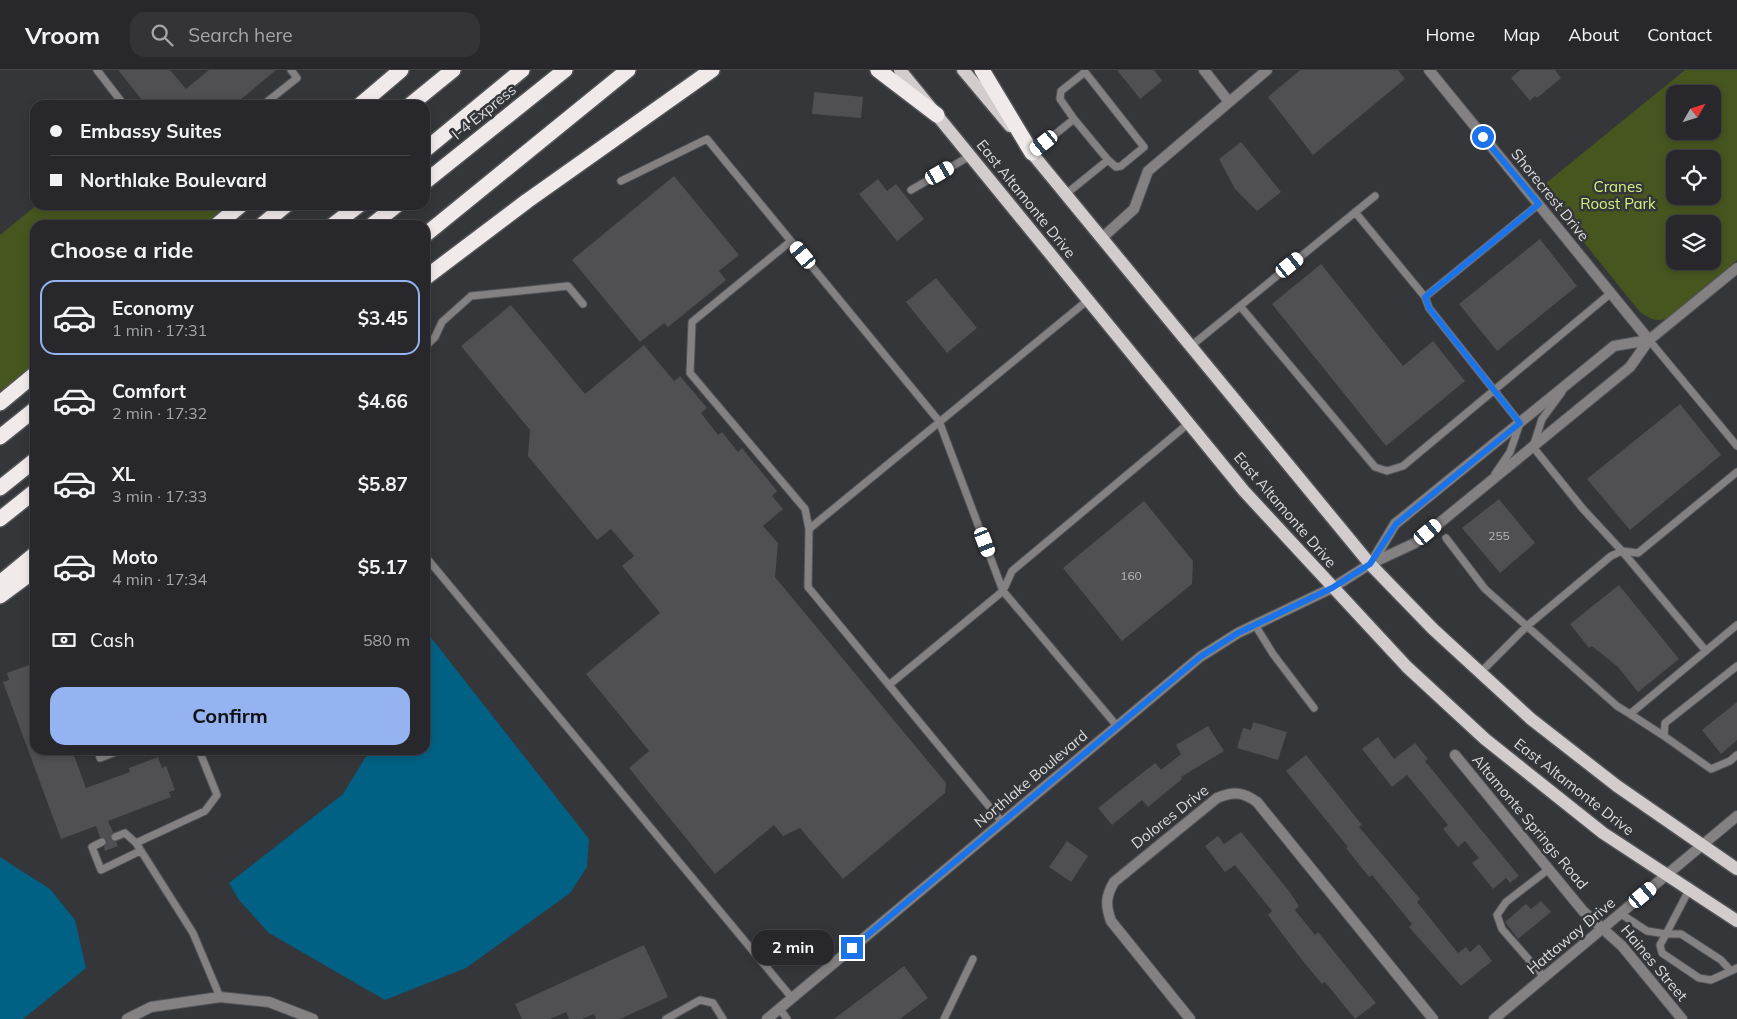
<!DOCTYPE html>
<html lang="en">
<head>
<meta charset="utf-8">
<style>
  body { margin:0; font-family:Mulish,sans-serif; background:#343438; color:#f1f3f6; height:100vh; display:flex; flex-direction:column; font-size:19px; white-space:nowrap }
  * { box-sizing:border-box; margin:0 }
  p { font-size:16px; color:#a5a6a9 }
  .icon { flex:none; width:28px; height:28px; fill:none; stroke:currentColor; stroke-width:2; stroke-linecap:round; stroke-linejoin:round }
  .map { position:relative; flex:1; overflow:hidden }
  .panel { position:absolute; left:30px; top:150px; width:400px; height:535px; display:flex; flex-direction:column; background:#28282c; border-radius:15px; box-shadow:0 2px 8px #0003,0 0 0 1px #444448 }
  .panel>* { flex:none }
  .top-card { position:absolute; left:30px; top:30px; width:400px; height:110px; border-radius:15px; box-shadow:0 2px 8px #0003,0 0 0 1px #444448; display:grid; align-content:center; height:110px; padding:0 20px; background:#28282c }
  .needle { width:32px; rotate:51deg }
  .tools { position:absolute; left:1666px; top:15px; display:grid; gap:10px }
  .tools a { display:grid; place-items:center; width:55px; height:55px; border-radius:10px; background:#28282c; box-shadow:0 2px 8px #0003,0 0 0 1px #444448; font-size:25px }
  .end { position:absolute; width:22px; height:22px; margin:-11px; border:6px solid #1a73e8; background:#fff; box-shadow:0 0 0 2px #fff }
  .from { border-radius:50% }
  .bubble { position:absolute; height:35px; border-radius:15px; background:#28282c; box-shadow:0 2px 8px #0003,0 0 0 1px #444448; font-size:16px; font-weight:700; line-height:35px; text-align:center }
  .car { position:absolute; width:15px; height:30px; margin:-15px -8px; border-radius:6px; box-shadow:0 0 4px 1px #0007; background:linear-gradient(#fff 24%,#345 0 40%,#fff 0 76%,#345 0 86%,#fff 0) }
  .top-card b { display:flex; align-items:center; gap:18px; height:48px; font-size:19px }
  .top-card b+b { border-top:1px solid #444448 }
  .top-card i { width:12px; height:12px; background:#f1f3f6 }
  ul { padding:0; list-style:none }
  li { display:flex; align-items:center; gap:15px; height:75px; margin:0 10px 8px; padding:0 10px; border:2px solid transparent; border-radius:15px }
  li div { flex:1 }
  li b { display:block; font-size:19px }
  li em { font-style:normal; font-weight:700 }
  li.selected { border-color:#95b2f1 }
  li>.icon { width:45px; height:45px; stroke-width:1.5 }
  h2 { padding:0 20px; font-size:22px; line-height:60px }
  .pay { display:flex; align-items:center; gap:12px; height:55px; padding:0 20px; font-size:19px }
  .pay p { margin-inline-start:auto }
  .action { display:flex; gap:10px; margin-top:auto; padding:10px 20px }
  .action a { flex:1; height:58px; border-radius:15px; background:#95b2f1; color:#111; font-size:20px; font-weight:700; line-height:58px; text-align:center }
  header { display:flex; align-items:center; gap:30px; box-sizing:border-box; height:70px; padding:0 25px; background:#28282c; border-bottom:1px solid #444448 }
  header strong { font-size:24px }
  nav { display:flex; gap:28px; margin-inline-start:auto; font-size:18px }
  .search { width:350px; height:45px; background:#343438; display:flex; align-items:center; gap:12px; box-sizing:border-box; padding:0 18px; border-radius:15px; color:#a5a6a9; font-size:19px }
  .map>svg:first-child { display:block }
  .green { fill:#47561f; fill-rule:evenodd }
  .water { fill:#006184 }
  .building { fill:#4f4f54 }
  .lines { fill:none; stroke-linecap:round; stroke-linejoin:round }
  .service-casing { stroke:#535457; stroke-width:9 }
  .minor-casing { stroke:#535457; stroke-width:12 }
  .tertiary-casing { stroke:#535457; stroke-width:12 }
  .primary-casing { stroke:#535457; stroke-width:15 }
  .motorway-casing { stroke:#535457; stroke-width:18 }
  .service { stroke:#848182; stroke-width:7 }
  .minor { stroke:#848182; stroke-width:10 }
  .tertiary { stroke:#848182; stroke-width:10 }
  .primary { stroke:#d2cccc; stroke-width:12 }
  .motorway { stroke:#f0eaea; stroke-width:15 }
  .route { stroke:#1a73e8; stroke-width:6 }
  .labels { text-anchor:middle; stroke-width:5; stroke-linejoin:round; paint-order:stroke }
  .number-label { font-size:12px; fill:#b6b7ba }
  .street-label { font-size:15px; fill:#d9dadc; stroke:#35363a }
  .park-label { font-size:15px; fill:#d3f47e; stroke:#35363a }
</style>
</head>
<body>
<header>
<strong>Vroom</strong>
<div class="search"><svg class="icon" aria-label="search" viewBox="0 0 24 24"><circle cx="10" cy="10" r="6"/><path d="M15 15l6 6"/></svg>Search here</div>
<nav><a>Home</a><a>Map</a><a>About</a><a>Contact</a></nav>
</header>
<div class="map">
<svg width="1737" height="949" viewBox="0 0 1737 949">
  <rect width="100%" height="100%" fill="#35363a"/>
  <path class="green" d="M1685,0H1737V190L1666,249C1655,252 1649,248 1640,242L1540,118ZM1675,24H1712V61H1675ZM1675,89H1712V126H1675ZM1675,154H1712V191H1675Z
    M37,135H178L182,137L187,135H230L206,155H35V295L0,324V165Z"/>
  <path class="water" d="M425,560L589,769L587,797L570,823L466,898L385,930L269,863L239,830L229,813L343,724L370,680H425Z
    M0,787L50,819L75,850L86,898L23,949H0Z"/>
  <path class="building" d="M118,0H170L186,19L209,0H276L234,35H146Z
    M1117,0H1154L1162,11L1140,29Z
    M1300,0H1398L1405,9L1313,85L1268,27Z
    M1520,0H1555L1561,8L1537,28L1535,26L1530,31L1511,8Z
    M814,22L863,27L861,48L812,44Z
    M1241,72L1281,122L1257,141L1235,119L1219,89Z
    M674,106L739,185L719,201L726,210L668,257L664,253L640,272L572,190Z
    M878,109L887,121L896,114L924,149L897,171L859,124Z
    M1540,169L1577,216L1497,281L1459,234Z
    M1321,194L1403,296L1433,271L1465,311L1386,376L1272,234Z
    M936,208L977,258L947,283L906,232Z
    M511,235L585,324L644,275L674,311L680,306L707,338L701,343L718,365L722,362L738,382L742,378L777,421L772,426L783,439L763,456L778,473L775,507L946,713L945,723L843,809L800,758L783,766L774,755L715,804L629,698L649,681L586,604L660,543L622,496L634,486L611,459L597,470L528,386L530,360L461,276Z
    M1680,334L1721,385L1630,460L1587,409Z
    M1499,429L1535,473L1500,503L1462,458Z
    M1144,431L1193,491L1192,514L1122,571L1063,498Z
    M1619,515L1679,589L1638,622L1618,597L1592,576L1589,578L1570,554Z
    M35,593V680H72L86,718L130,702L129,698L158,687L162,698L166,696L175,720L169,722L171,727L108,751L113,762L110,768L116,772L118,776L105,781L104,777L107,770L100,767L96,756L61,769L3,612L9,610L7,603Z
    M1737,632V670L1721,684L1702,660Z
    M1253,652L1287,662L1278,690L1237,678L1243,658L1251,660Z
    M1208,656L1224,681L1181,707L1182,709L1148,737L1142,730L1112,755L1098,738L1155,693L1161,700L1181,684L1176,675Z
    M1378,667L1394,689L1415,673L1428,689L1425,691L1519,806L1510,813L1506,808L1493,819L1472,793L1479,788L1465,771L1458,777L1443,759L1448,755L1407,705L1392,717L1362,679Z
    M1306,685L1362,755L1359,757L1420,829L1417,832L1458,883L1466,877L1470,882L1479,874L1492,891L1461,916L1409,857L1412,854L1372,805L1369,807L1346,778L1348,777L1286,701Z
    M1241,762L1289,821L1299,836L1295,840L1315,865L1318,862L1376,933L1355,949L1325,912L1322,914L1302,890L1268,845L1272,841L1235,795L1225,802L1205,776L1218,766L1224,774Z
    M1067,771L1088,786L1071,812L1049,797Z
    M1541,831L1551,842L1518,869L1505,852L1526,834L1531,839Z
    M644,875L668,927L620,949H596L594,944L582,949H569L566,942L550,949H522L515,934Z
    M904,896L928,928L900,949H834Z"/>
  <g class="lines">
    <g class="service-casing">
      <path id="service" d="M97,0L124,35
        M263,35L297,8L291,0
        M1074,49L1060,29L1061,21L1085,2L1144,77L1121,96L1116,97L1108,90
        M1032,83L1074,49L1108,90L1066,124
        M621,111L707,69L939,351L1003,521L1117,656
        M911,120L970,86
        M1355,142L1425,227L1429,238L1520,353L1510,382L1495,404
        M791,171L692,252L690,303L805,439L809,459L808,517L1002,752
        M1425,227L1539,134
        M1240,236L1375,397L1387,401L1403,396L1611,223
        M1649,270L1737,376
        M1191,276L1375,126
        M425,277L435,267L442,252L471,226L568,216L583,234
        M1562,322L1542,349L1533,377L1583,439L1622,481L1706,581
        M809,459L1088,230
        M1446,468L1485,519L1617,636L1630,644L1737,555
        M425,486L792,928
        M1255,555L1273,584L1314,638
        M1737,596L1665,653L1664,666L1711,699L1730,691L1737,685
        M1481,602L1527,556L1611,486L1622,481L1638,483L1737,402
        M889,615L1003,521L1012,501L1189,353
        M1630,644L1664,666
        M98,680L100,688L121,680
        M199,680L217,725L205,741L136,773L193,863L220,927
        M115,767L125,763L136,773
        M102,772L92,777L101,800L140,781
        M1689,820L1666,864H1681L1721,890L1731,901L1737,898
        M1621,844L1647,861L1666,864L1660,875L1662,883L1699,908L1711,910L1731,901
        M1544,907L1502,859L1497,845L1506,832L1549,799
        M780,939L787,949
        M666,949L700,930L713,933L723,949
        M944,949L973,889"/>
    </g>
    <g class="minor-casing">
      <path id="minor" d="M1204,0L1229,32
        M1429,0L1649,270
        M1102,168L1134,139L1148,101L1267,0
        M1371,494L1395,454L1614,276L1649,270
        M1455,685L1583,841L1622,876L1682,949
        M127,949L151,937L220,927L269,932L313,949
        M767,949L1200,587L1238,563L1332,518L1370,494L1415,473L1630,297L1649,270L1737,198
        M1190,949L1111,851C1105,835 1106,826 1114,812L1217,728C1234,721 1243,722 1257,732L1433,949"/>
    </g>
    <g class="tertiary-casing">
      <path id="tertiary" d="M1494,949L1737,746"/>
    </g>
    <g class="primary-casing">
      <path id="primary" d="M900,0L1244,421L1407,597L1485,669L1603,763L1737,851
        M963,0L1010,56
        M1026,76L1370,494L1433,559L1531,649L1617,716L1737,799"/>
    </g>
    <g class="motorway-casing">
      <path id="motorway" d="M878,0L937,45
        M982,0L1032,83
        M360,35L401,0
        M410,35L453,0
        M425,80L522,0
        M425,112L565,0
        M217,155L241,135
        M262,155L286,135
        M333,155L359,135
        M372,155L397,135
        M425,165L628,0
        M425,208L527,131L712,0
        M0,333L35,304
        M0,367L35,339
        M0,418L35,390
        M0,449L35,421
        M0,513L35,484
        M0,526L35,500"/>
    </g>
    <use href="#service" class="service"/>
    <use href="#minor" class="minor"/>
    <use href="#tertiary" class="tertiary"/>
    <use href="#primary" class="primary"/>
    <use href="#motorway" class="motorway"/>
  </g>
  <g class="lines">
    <path class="route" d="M852,878L1200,587L1238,563L1332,518L1370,494L1396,454L1520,353L1429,238L1425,227L1539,134L1483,67"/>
  </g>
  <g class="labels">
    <g class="number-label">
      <text x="1499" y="470">255</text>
      <text x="1131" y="510">160</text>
    </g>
    <g class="street-label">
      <text transform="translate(484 42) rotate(-39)" y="5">I-4 Express</text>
      <text transform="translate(1550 125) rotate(51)" y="5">Shorecrest Drive</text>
      <text transform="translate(1026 129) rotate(51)" y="5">East Altamonte Drive</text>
      <text transform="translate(1285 440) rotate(49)" y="5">East Altamonte Drive</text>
      <text transform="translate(1031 709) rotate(-40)" y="5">Northlake Boulevard</text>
      <text transform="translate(1574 717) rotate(38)" y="5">East Altamonte Drive</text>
      <text transform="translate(1170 747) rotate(-38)" y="5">Dolores Drive</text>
      <text transform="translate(1530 752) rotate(50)" y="5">Altamonte Springs Road</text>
      <text transform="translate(1571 866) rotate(-40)" y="5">Hattaway Drive</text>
      <text transform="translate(1654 893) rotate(50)" y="5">Haines Street</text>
    </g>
    <g class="park-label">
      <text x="1618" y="122">Cranes<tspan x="1618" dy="17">Roost Park</tspan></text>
    </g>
  </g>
</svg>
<div class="tools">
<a><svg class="needle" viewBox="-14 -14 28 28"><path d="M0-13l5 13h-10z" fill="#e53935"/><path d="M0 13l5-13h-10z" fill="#a5a6a9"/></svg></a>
<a><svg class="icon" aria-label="locate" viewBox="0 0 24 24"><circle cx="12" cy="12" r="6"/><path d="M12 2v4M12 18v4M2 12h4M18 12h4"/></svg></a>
<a><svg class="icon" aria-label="layers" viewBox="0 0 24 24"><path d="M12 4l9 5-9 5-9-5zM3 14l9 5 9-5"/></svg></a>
</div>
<i class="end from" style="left:1483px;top:67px"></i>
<i class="end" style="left:852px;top:878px"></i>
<div class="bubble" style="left:752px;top:860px;width:82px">2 min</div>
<i class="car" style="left:1044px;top:73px;rotate:231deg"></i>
<i class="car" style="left:940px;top:103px;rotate:60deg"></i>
<i class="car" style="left:803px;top:185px;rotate:320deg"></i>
<i class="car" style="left:1290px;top:195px;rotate:51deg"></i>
<i class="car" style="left:1428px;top:462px;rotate:50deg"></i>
<i class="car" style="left:985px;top:472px;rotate:159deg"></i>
<i class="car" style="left:1643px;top:825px;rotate:50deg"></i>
<div class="top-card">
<b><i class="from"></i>Embassy Suites</b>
<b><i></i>Northlake Boulevard</b>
</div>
<section class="panel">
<h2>Choose a ride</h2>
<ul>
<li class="selected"><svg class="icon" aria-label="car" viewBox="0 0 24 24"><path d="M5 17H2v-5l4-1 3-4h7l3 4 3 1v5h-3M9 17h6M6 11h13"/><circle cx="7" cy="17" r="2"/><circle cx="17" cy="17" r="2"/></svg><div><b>Economy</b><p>1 min · 17:31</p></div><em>$3.45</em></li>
<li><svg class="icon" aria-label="car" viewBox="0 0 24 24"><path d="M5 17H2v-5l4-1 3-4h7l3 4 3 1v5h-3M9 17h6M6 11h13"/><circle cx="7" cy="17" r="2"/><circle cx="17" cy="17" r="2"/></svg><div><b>Comfort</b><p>2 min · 17:32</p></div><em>$4.66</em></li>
<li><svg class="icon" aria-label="car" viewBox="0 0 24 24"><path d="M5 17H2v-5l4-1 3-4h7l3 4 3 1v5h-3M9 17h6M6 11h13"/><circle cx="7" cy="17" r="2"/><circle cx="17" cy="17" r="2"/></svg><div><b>XL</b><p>3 min · 17:33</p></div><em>$5.87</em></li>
<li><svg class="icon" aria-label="car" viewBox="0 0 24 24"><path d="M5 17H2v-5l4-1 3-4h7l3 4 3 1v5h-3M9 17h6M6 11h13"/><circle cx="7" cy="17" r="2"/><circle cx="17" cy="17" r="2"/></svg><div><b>Moto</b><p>4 min · 17:34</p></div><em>$5.17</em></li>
</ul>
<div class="pay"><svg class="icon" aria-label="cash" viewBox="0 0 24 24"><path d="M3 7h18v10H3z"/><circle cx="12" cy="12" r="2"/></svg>Cash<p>580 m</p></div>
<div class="action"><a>Confirm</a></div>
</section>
</div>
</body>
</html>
